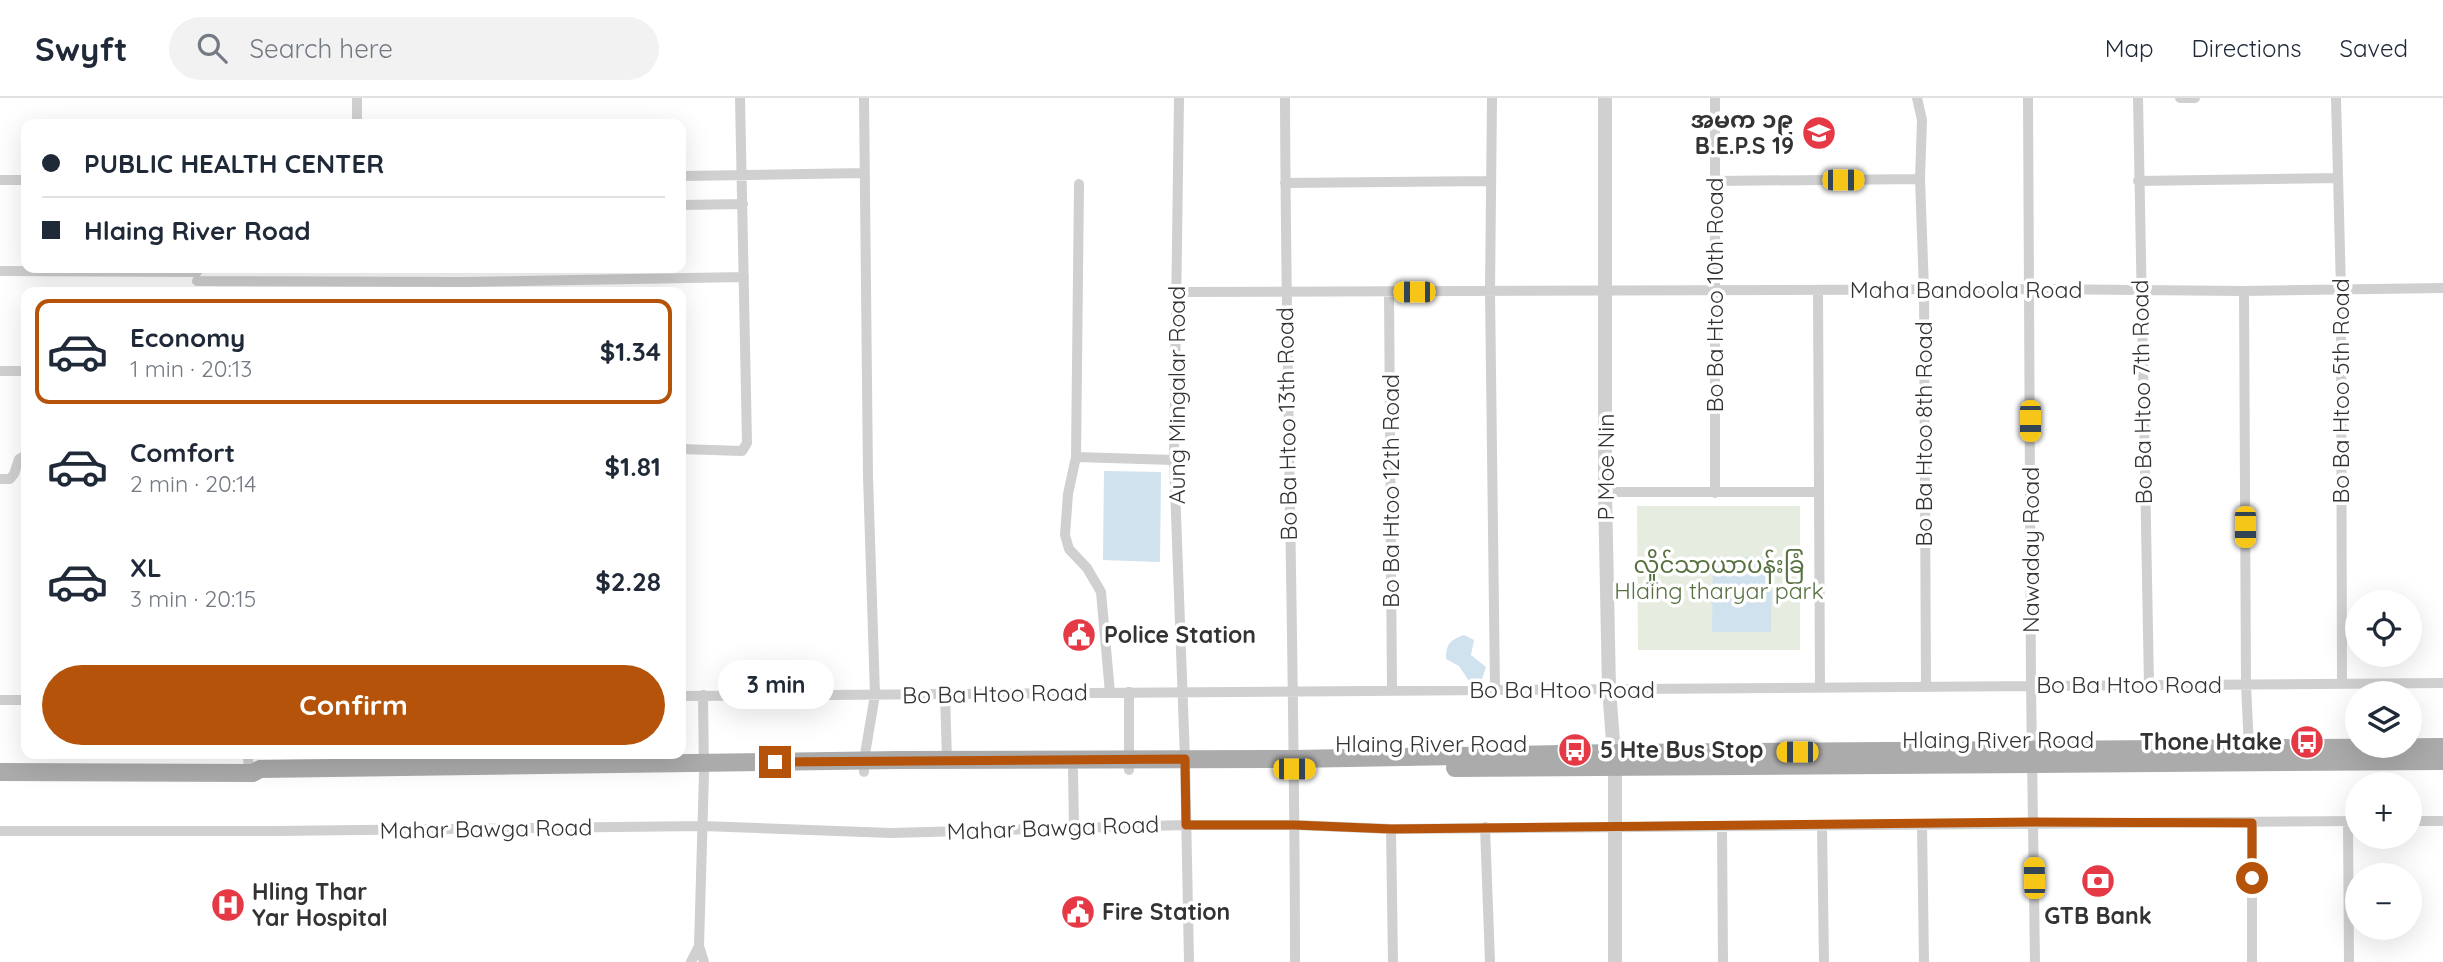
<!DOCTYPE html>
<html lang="en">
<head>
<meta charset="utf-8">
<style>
  body { margin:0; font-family:Quicksand,"Noto Sans Myanmar",sans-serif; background:#f2f2f3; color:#1f2937; height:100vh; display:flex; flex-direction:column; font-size:26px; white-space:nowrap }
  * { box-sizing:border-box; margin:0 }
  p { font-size:23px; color:#747a83 }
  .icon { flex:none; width:38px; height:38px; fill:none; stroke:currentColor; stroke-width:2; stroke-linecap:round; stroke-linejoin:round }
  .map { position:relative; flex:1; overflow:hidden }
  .details { position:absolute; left:21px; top:189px; width:665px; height:472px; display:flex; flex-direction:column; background:#fff; border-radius:14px; box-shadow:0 7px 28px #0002 }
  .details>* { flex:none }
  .top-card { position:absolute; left:21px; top:21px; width:665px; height:154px; border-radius:14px; box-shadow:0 7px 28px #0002; display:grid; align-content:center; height:154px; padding:0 21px; background:#fff }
  .controls { position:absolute; left:2345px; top:492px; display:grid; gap:14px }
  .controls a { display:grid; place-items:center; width:77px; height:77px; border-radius:50%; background:#fff; box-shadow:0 7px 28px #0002; font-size:35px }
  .end { position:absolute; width:32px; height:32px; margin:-16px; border:9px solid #b45309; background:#fff; box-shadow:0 0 0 4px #fff }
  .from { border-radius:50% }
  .bubble { position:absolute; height:49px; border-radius:24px; background:#fff; box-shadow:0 7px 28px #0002; font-size:23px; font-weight:700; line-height:49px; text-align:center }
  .car { position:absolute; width:21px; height:42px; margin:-21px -10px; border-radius:9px; box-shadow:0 0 5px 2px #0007; background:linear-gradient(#f5c518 24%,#345 0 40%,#f5c518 0 76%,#345 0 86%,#f5c518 0) }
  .top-card b { display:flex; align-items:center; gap:24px; height:66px; font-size:26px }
  .top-card b+b { border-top:2px solid #e0e1e3 }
  .top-card i { width:18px; height:18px; background:#1f2937 }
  ul { padding:12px 0 0; list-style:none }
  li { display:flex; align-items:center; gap:21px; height:105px; margin:0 14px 10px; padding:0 7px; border:4px solid transparent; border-radius:14px }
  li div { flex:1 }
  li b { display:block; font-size:26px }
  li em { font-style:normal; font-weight:700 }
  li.current { border-color:#b45309 }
  li>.icon { width:63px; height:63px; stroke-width:1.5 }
  .action { display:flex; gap:14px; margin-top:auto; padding:14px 21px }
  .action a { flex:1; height:80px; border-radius:42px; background:#b45309; color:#fff; font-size:28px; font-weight:700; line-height:80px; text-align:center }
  header { display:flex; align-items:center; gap:42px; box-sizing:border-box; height:98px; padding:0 35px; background:#fff; border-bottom:2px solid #e0e1e3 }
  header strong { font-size:33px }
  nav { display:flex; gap:38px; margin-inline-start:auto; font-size:24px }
  .search { width:490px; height:63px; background:#f2f2f3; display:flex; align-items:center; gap:18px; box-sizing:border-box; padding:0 24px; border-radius:38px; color:#747a83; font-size:26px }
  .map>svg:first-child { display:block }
  .green { fill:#e6ecdf }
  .water { fill:#cfe2ee }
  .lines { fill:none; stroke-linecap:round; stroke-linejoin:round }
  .minor { stroke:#d0d0d0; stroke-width:10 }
  .tertiary { stroke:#d0d0d0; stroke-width:14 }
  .primary { stroke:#ababab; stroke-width:18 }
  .route { stroke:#b45309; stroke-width:9 }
  .labels { text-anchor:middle; stroke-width:7; stroke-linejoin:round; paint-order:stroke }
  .poi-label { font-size:23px; font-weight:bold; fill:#333; stroke:#fff; text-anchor:start }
  .street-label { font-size:23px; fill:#333; stroke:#fff }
  .park-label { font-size:23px; fill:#56703f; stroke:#fff }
</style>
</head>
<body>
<header>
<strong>Swyft</strong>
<div class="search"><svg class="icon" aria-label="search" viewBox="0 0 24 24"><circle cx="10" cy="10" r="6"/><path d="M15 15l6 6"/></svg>Search here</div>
<nav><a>Map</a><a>Directions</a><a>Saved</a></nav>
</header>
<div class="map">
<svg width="2443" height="864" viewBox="0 0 2443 864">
  <rect width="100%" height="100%" fill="#fff"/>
  <path class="green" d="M1637,408H1800V552H1638Z"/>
  <path class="water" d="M1104,373L1161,374L1160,464L1103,462Z
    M1713,459H1772L1771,534H1712Z
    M1464,537L1474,542L1471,557L1486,569L1481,584L1469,583L1459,568L1446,561C1446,546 1450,542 1464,537Z"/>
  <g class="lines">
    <path class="minor" d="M357,0V26
      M864,0L868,378L875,597L864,662V674
      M1179,0L1174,362L1185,661L1189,864
      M1285,0C1286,288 1295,576 1295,864
      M1492,0L1490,193L1495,592
      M1917,0L1922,22L1920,81L1924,192L1926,589
      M2028,0L2031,588L2035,864
      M2138,0L2149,587
      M2180,0H2195
      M2336,0L2341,192L2342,586
      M681,78L864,75
      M0,82H26
      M1715,83L1920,81
      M2138,83L2338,80
      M1285,85L1491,83
      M1079,86L1076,359L1174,362
      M681,107L743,106
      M0,173L197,174
      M197,183L463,184L744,179
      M1818,192L1820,590
      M2244,193L2246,587L2249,650
      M1178,194L2029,191L2244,193L2443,190
      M1389,194L1392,593
      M0,273H26
      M681,351L742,353L747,345L740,0
      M1076,359L1068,396L1065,437L1069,451L1087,470L1101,494L1110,595
      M0,381H10L14,376L19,361L26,357
      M1605,394H1819
      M1715,395V0
      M1129,594V672
      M945,596L947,662
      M703,597L704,675L699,848L704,864
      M681,598L2443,585
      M0,602H26
      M248,656L249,675
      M1073,673L1074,730
      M2348,723L2349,864
      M2410,723H2443
      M1922,727L1924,864
      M1722,728L1723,864
      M1822,728L1824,864
      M1485,729L1490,864
      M1391,731L1393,864
      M0,733H275L703,728L891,735L1186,727H1295L1391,731L2357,723
      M691,864L699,848
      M2252,864V725"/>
    <path class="tertiary" d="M1605,0V394L1609,591L1615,669V864"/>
    <path class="primary" d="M1455,670L2443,663
      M0,674L253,675L260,671L899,662L1294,661L1614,655L2443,649"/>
  </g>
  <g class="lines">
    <path class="route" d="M775,664L1185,661L1186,727H1295L1391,731L2033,724L2252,725V780"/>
  </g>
  <defs>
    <g id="school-disc" transform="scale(1.75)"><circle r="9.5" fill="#e63946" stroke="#fff"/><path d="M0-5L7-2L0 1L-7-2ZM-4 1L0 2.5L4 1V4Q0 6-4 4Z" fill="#fff"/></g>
    <g id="civic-disc" transform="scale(1.75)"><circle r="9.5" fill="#e63946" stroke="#fff"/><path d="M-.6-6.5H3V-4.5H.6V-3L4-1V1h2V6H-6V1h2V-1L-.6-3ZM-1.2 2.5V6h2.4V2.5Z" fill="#fff"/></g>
    <g id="bus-disc" transform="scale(1.75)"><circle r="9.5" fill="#e63946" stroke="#fff"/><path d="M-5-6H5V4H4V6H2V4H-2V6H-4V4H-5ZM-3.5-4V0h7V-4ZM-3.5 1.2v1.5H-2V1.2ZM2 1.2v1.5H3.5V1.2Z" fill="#fff"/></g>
    <g id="bank-disc" transform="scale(1.75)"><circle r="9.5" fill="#e63946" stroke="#fff"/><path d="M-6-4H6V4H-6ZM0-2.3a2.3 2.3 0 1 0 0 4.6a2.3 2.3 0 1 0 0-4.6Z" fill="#fff"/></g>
    <g id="hospital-disc" transform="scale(1.75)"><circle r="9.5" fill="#e63946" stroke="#fff"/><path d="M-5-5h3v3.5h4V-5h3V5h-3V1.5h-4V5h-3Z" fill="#fff"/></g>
  </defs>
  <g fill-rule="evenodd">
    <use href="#school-disc" x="1819" y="35"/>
    <use href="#civic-disc" x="1079" y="537"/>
    <use href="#bus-disc" x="2307" y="644"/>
    <use href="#bus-disc" x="1575" y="652"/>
    <use href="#bank-disc" x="2098" y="783"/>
    <use href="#hospital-disc" x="228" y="807"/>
    <use href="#civic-disc" x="1078" y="814"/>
  </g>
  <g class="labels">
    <g class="poi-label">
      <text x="1794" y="30" text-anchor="end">အမက ၁၉<tspan x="1794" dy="26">B.E.P.S 19</tspan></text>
      <text x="1104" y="545">Police Station</text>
      <text x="2282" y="652" text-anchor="end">Thone Htake</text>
      <text x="1600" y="660">5 Hte Bus Stop</text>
      <text x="252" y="802">Hling Thar<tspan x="252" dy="26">Yar Hospital</tspan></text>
      <text x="1102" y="822">Fire Station</text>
      <text x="2098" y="826" text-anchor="middle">GTB Bank</text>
    </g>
    <g class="street-label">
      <text x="1966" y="200">Maha Bandoola Road</text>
      <text transform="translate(1715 197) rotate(-90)" y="8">Bo Ba Htoo 10th Road</text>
      <text transform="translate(2341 293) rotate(-90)" y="8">Bo Ba Htoo 5th Road</text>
      <text transform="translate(2142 294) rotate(-91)" y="8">Bo Ba Htoo 7th Road</text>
      <text transform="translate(1177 297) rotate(-90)" y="8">Aung Mingalar Road</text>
      <text transform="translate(1287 326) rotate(-91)" y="8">Bo Ba Htoo 13th Road</text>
      <text transform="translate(1924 336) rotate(-90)" y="8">Bo Ba Htoo 8th Road</text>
      <text transform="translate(1606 369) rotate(-90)" y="8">P Moe Nin</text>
      <text transform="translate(1391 393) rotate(-90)" y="8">Bo Ba Htoo 12th Road</text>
      <text transform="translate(2031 452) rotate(-90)" y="8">Nawaday Road</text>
      <text x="2129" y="595">Bo Ba Htoo Road</text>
      <text x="1562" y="600">Bo Ba Htoo Road</text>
      <text transform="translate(995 596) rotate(-1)" y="8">Bo Ba Htoo Road</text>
      <text x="1998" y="650">Hlaing River Road</text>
      <text x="1431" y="654">Hlaing River Road</text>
      <text transform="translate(1053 730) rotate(-2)" y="8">Mahar Bawga Road</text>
      <text transform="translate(486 731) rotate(-1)" y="8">Mahar Bawga Road</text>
    </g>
    <g class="park-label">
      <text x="1719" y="475">လှိုင်သာယာပန်းခြံ<tspan x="1719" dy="26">Hlaing tharyar park</tspan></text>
    </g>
  </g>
</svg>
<div class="controls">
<a><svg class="icon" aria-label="locate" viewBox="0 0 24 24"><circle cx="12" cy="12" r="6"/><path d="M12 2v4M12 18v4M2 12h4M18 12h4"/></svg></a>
<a><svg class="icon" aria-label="layers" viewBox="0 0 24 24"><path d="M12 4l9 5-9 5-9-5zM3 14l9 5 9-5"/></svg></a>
<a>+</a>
<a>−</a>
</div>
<i class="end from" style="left:2252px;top:780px"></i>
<i class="end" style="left:775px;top:664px"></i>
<div class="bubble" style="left:718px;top:562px;width:116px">3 min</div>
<i class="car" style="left:1843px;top:82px;rotate:90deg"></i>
<i class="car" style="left:1414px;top:194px;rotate:270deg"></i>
<i class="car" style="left:2030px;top:323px;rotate:180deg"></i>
<i class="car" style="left:2245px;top:429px;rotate:180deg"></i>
<i class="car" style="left:1797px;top:654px;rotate:270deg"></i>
<i class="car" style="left:1294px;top:671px;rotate:90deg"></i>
<i class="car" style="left:2034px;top:780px;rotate:359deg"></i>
<div class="top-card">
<b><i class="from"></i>PUBLIC HEALTH CENTER</b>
<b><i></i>Hlaing River Road</b>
</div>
<section class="details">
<ul>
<li class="current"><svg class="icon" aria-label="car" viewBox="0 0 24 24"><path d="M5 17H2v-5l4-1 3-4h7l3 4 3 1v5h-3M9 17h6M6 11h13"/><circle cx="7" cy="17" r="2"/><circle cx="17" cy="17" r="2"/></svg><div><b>Economy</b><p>1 min · 20:13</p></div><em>$1.34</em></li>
<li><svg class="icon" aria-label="car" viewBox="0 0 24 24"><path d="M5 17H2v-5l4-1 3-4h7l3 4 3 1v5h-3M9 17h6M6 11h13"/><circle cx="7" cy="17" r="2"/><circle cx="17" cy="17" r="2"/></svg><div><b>Comfort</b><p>2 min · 20:14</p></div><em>$1.81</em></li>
<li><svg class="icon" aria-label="car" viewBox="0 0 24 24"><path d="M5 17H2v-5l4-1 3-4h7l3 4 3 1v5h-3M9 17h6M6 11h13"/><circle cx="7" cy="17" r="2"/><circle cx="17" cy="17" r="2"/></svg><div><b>XL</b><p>3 min · 20:15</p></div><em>$2.28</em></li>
</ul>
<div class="action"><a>Confirm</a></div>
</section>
</div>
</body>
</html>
